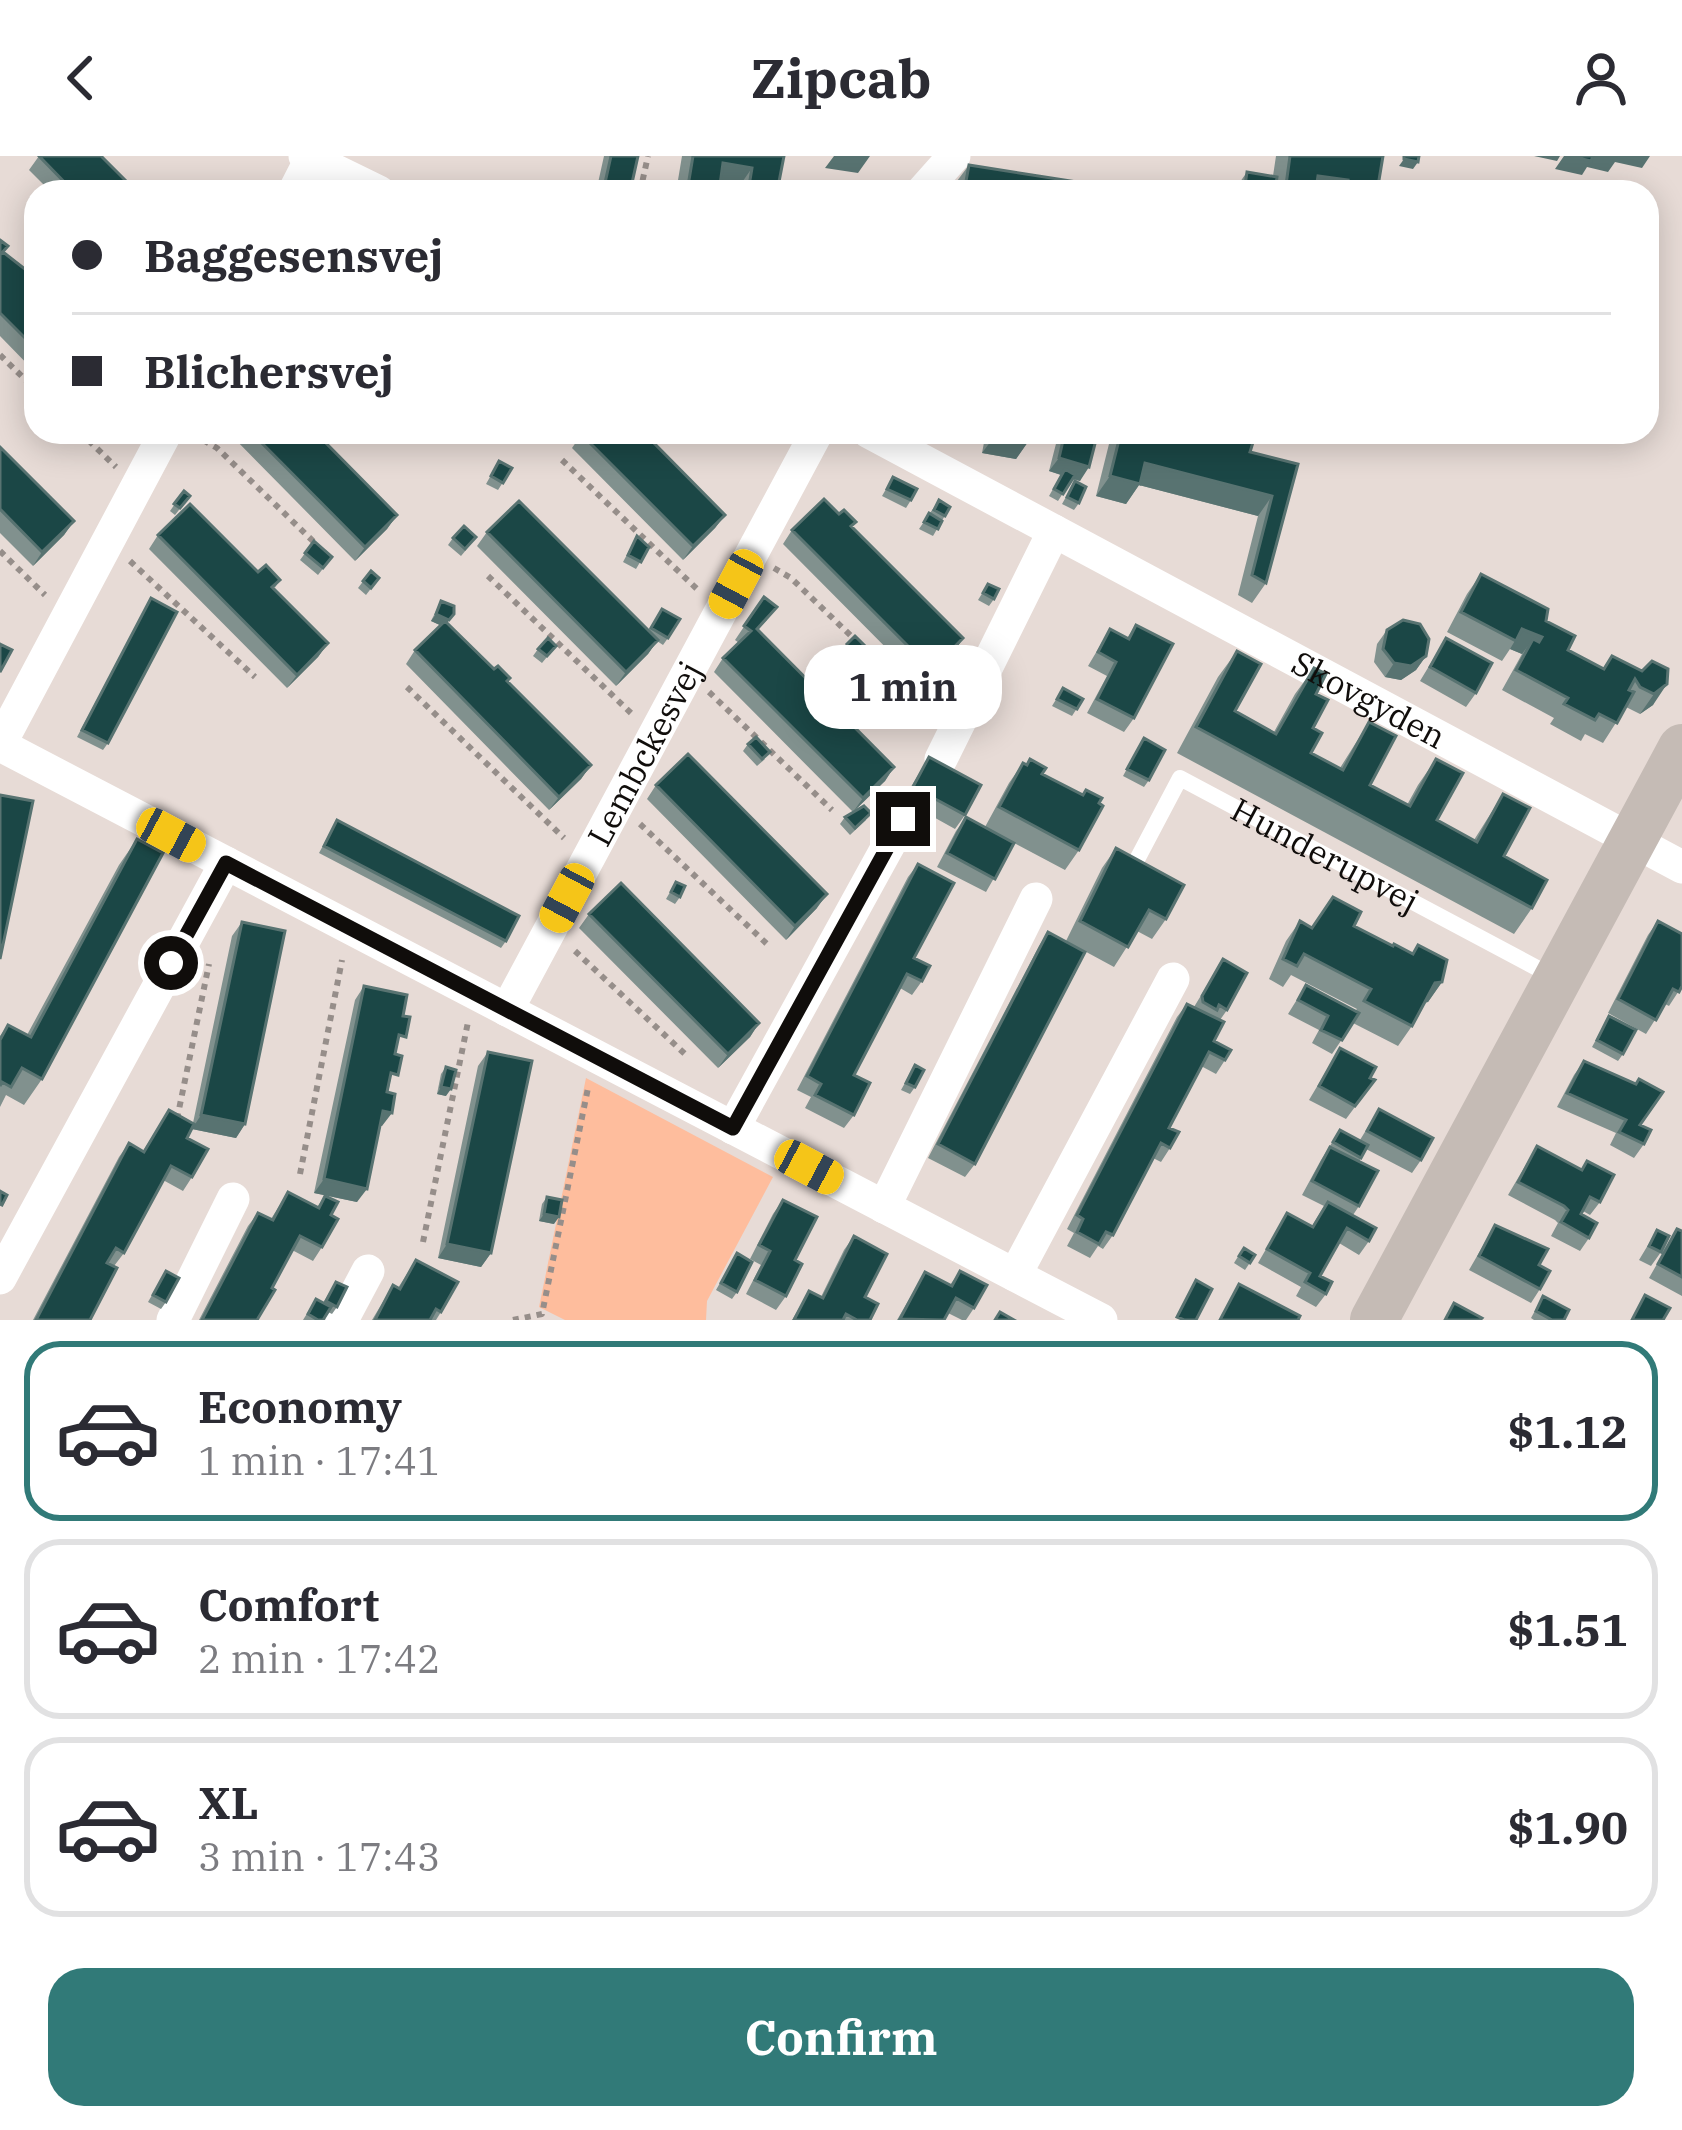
<!DOCTYPE html>
<html lang="en">
<head>
<meta charset="utf-8">
<style>
  body { margin:0; font-family:"IBM Plex Serif",serif; background:#f2f2f3; color:#2b2b33; height:100vh; display:flex; flex-direction:column; font-size:45px; white-space:nowrap }
  * { box-sizing:border-box; margin:0 }
  p { font-size:39px; color:#7c7c81 }
  .icon { flex:none; width:66px; height:66px; fill:none; stroke:currentColor; stroke-width:2; stroke-linecap:round; stroke-linejoin:round }
  .map { position:relative; height:1164px; overflow:hidden }
  .side { display:flex; flex-direction:column; background:#fff; flex:1 }
  .side>* { flex:none }
  .hud { position:absolute; left:24px; top:24px; width:1635px; height:264px; border-radius:36px; box-shadow:0 6px 30px #0003; display:grid; align-content:center; height:264px; padding:0 48px; background:#fff }
  .end { position:absolute; width:54px; height:54px; margin:-27px; border:15px solid #100d0b; background:#fff; box-shadow:0 0 0 6px #fff }
  .from { border-radius:50% }
  .bubble { position:absolute; height:84px; border-radius:36px; background:#fff; box-shadow:0 6px 30px #0003; font-size:39px; font-weight:800; line-height:84px; text-align:center }
  .car { position:absolute; width:36px; height:72px; margin:-36px -18px; border-radius:15px; box-shadow:0 0 9px 3px #0007; background:linear-gradient(#f5c518 24%,#345 0 40%,#f5c518 0 76%,#345 0 86%,#f5c518 0) }
  .hud b { display:flex; align-items:center; gap:42px; height:114px; font-size:45px }
  .hud b+b { border-top:3px solid #e1e1e2 }
  .hud i { width:30px; height:30px; background:#2b2b33 }
  ul { padding:21px 0 0; list-style:none }
  li { display:flex; align-items:center; gap:36px; height:180px; margin:0 24px 18px; padding:0 24px; border:6px solid #e1e1e2; border-radius:36px }
  li div { flex:1 }
  li b { display:block; font-size:45px }
  li em { font-style:normal; font-weight:800 }
  li.active { border-color:#317a78 }
  li>.icon { width:108px; height:108px; stroke-width:1.5 }
  .primary-button { display:flex; gap:24px; margin-top:auto; padding:24px 48px }
  .primary-button a { flex:1; height:138px; border-radius:36px; background:#317a78; color:#fff; font-size:48px; font-weight:800; line-height:138px; text-align:center }
  header { display:flex; justify-content:space-between; align-items:center; height:156px; padding:0 48px; background:#fff; font-size:54px; font-weight:800 }
  .map>svg:first-child { display:block }
  .green { fill:#febd9d }
  .lines { fill:none; stroke-linecap:round; stroke-linejoin:round }
  .path { stroke:#968e8a; stroke-width:6; stroke-dasharray:6 6; stroke-linecap:butt }
  .lane { stroke:#fff; stroke-width:16 }
  .street { stroke:#fff; stroke-width:33 }
  .secondary { stroke:#c5bbb5; stroke-width:48 }
  .wall { fill:#81918e }
  .shaded-wall { fill:#587371 }
  .building { fill:#1b4746; stroke:#587371; stroke-width:3 }
  .route { stroke:#100d0b; stroke-width:15 }
  .labels { text-anchor:middle; stroke-width:12; stroke-linejoin:round; paint-order:stroke }
  .street-label { font-size:33px; fill:#100d0b; stroke:#f4e9e3 }
</style>
</head>
<body>
<header><svg class="icon" aria-label="back" viewBox="0 0 24 24"><path d="M15 5l-7 7 7 7"/></svg>Zipcab<svg class="icon" aria-label="person" viewBox="0 0 24 24"><circle cx="12" cy="8" r="4"/><path d="M4 21q1-7 8-7t8 7"/></svg></header>
<div class="map">
<svg width="1682" height="1164" viewBox="0 0 1682 1164">
  <rect width="100%" height="100%" fill="#e7dbd6"/>
  <path class="green" d="M586,922L773,1021L707,1145L706,1164H565L539,1151Z"/>
  <g class="lines">
    <path class="path" d="M640,36L648,0
      M31,40L36,45
      M0,199L36,234
      M80,276L116,311
      M193,278L217,292L317,389
      M562,304L698,434
      M0,395L45,439
      M130,405L255,521
      M774,412L791,422L904,531
      M488,420L633,559
      M407,531L564,682
      M709,536L832,654
      M640,668L768,789
      M575,795L686,899
      M177,963L209,808
      M300,1018L342,804
      M423,1086L468,866
      M513,1164L542,1158L588,932"/>
    <path class="lane" id="s1" d="M1132,713L1180,622L1552,820"/>
    <g class="street">
      <path d="M305,0L379,36"/>
      <path d="M294,36L311,3"/>
      <path d="M922,36L954,0"/>
      <path id="s2" d="M869,276L1682,711"/>
      <path d="M0,588L166,276"/>
      <path d="M0,589L1101,1164"/>
      <path d="M941,603L1054,375"/>
      <path id="s3" d="M507,854L817,276"/>
      <path d="M733,972L903,663"/>
      <path d="M884,1051L1036,743"/>
      <path d="M1015,1119L1173,823"/>
      <path d="M0,1122L226,707"/>
      <path d="M173,1164L233,1043"/>
      <path d="M342,1164L368,1115"/>
    </g>
    <path class="secondary" d="M1374,1164L1682,592"/>
  </g>
  <path class="wall" d="M39,0L137,36H51L29,14Z
    M604,0H638L630,36H596Z
    M682,0H784L777,36H738V32L720,29L719,36H676Z
    M1276,0H1383L1377,36H1233L1247,16L1273,20Z
    M969,9L1076,36H953L954,29Z
    M0,84L3,96L36,130V217L0,180Z
    M46,276H63L55,285Z
    M228,276H315L397,359L387,373L355,405Z
    M568,276H580L575,283L567,278Z
    M583,276L725,359L715,372L683,404L572,292Z
    M986,276H1038L1033,283H1030L1016,303L982,297Z
    M1059,276H1098L1080,325L1072,323L1058,345L1049,340L1061,319L1049,315Z
    M1112,276H1225L1250,296L1298,308L1266,427L1252,447L1238,439L1258,360L1139,329L1126,348L1096,340Z
    M0,291L74,365L64,379L33,410L0,377Z
    M499,305L512,312L498,334L486,328Z
    M893,321L911,344L906,352L882,340Z
    M1075,325L1079,347L1074,354L1062,348Z
    M184,335L190,340L175,359L170,355Z
    M939,344L950,351L933,380L919,373Z
    M852,371L963,482L954,496L922,528L783,388L792,374Z
    M487,376L648,475L662,453L668,482L663,489L657,485L648,498L616,530L477,390Z
    M158,379L280,424L274,433L328,487L318,501L287,532L149,393Z
    M637,380L649,391L636,413L623,406Z
    M453,382L471,388L461,400L448,389Z
    M314,385L332,401L318,419L300,404Z
    M371,415L379,422L366,439L358,432Z
    M1481,418L1546,465L1568,494L1603,512L1612,500L1642,515L1668,513L1653,549L1640,558L1626,551L1603,587L1585,578L1581,585L1550,568L1554,562L1502,534L1522,498L1510,493L1502,505L1447,476L1467,438Z
    M988,428L994,443L989,450L978,444Z
    M764,441L767,464L758,474L894,611L885,625L853,656L866,664L850,679L840,668L845,661L853,656L714,516L723,502L739,487L735,484Z
    M151,442L108,587L103,594L77,581Z
    M441,445L447,468L591,609L581,623L549,654L406,508L415,494L440,469L431,465Z
    M1136,469L1134,562L1124,576L1087,557L1107,520L1088,510L1110,473L1127,482Z
    M1387,474L1426,500L1416,514L1401,524L1385,521L1374,506L1377,488Z
    M1446,482L1476,537L1466,551L1420,525Z
    M847,488L861,498L852,506L842,495Z
    M556,490L542,507L533,500L538,493Z
    M1237,495L1235,555L1274,576L1295,538L1314,512L1316,538L1311,597L1340,612L1369,566L1370,629L1407,649L1418,629L1436,603L1437,664L1474,684L1503,638L1504,700L1532,752L1514,778L1177,597L1218,521Z
    M872,517L888,526L879,537L867,524Z
    M952,520L926,553L913,541L918,534Z
    M1063,532L1083,543L1072,560L1052,550Z
    M1144,582L1149,624L1144,631L1123,620Z
    M748,588L765,603L757,610L743,595Z
    M929,601L965,659L955,673L903,644Z
    M1023,607L1042,618L1079,694L1065,714L1014,687L986,736L937,711L956,675L966,661L985,671L1009,627Z
    M656,629L817,752L786,784L647,643Z
    M337,664L506,785L501,792L319,697Z
    M137,683L42,923L24,949L6,939L0,951V880L8,869L27,879L119,709Z
    M1116,692L1166,763L1152,783L1137,775L1114,811L1066,785L1102,712Z
    M918,708L914,802L922,825L912,839L900,832L854,919V959L844,972L805,952L811,941L797,934L908,721Z
    M676,726L680,741L675,748L666,743Z
    M589,758L759,867L750,881L718,912L579,772Z
    M1300,765L1312,772L1354,770L1393,790L1412,797L1418,789L1442,826L1428,846L1424,847L1412,870L1398,890L1353,867L1332,898L1312,887L1319,874L1288,858L1306,829L1355,855L1357,853L1291,819L1283,831L1269,823L1286,785Z
    M1658,765L1682,830L1669,850L1665,848L1646,878L1608,857L1648,779Z
    M242,766L245,968L236,982L192,973L187,982L192,1021L183,1035L163,1024L124,1097L114,1110L90,1164H33L119,1001L129,987L143,995L169,954L193,967L232,780Z
    M1048,776L975,1008L965,1021L928,1002L1039,790Z
    M1223,803L1227,854L1220,864L1214,885L1225,904L1216,918L1201,910L1169,972L1170,992L1161,1006L1153,1002L1113,1079L1103,1093L1098,1090L1090,1102L1067,1090L1074,1077L1067,1073L1177,861L1187,848L1194,851Z
    M364,830L396,894L382,970H380L357,1046L314,1037L355,844Z
    M1609,860L1623,898L1618,905L1592,891Z
    M1340,892L1375,924L1346,963L1309,944Z
    M488,896L491,1097L481,1111L438,1102L478,910Z
    M1584,905L1640,969L1644,988L1634,1002L1610,989L1616,977L1557,951L1574,919Z
    M915,909V931L910,938L901,934Z
    M446,911V940L437,938L441,918Z
    M1379,953L1421,1004L1412,1017L1366,993L1359,1006V1050L1353,1059L1369,1085L1359,1099L1339,1087L1320,1120L1326,1138L1316,1151L1296,1140L1301,1131L1258,1107L1287,1057L1312,1070L1324,1050L1302,1039L1321,1004L1340,974L1360,984Z
    M1537,990L1581,1014L1587,1005L1600,1046L1590,1059L1583,1055L1581,1058L1589,1082L1580,1095L1551,1080L1558,1067L1555,1064L1508,1039Z
    M288,1036L317,1051L325,1040L331,1059L322,1091L313,1105L292,1094L257,1164H199L248,1070L258,1057L271,1063Z
    M547,1041L554,1068L539,1065L542,1048Z
    M783,1044L795,1104L786,1140L776,1154L746,1138L761,1109L750,1103L773,1058Z
    M1495,1069L1539,1109L1540,1133L1531,1147L1469,1114Z
    M1677,1073L1682,1075V1140L1649,1122Z
    M1657,1074L1661,1096L1651,1110L1639,1104Z
    M854,1080L870,1164H792L809,1135L821,1141L844,1094Z
    M737,1097V1136L732,1143L716,1134Z
    M1239,1099H1255L1245,1114L1234,1107Z
    M416,1104L441,1156L436,1164H372L393,1129L398,1132Z
    M166,1115V1146L161,1153L148,1146Z
    M960,1115L974,1152L966,1164H962L948,1157L944,1164H897L925,1116L950,1129Z
    M336,1126L337,1151L332,1158L328,1156L323,1164H303L316,1143L323,1147Z
    M1543,1140L1564,1164H1534L1531,1162Z"/>
  <path class="shaded-wall" d="M834,0H870L858,17L825,12Z
    M1534,0H1560L1557,5Z
    M1564,0H1650L1642,12L1615,6L1608,16L1587,11L1582,19L1555,13Z
    M1404,3L1418,6L1413,13L1399,10Z
    M723,7L752,12L738,32L709,27Z
    M1318,20L1348,24L1340,36H1307Z
    M1038,276L1033,283H1030L1016,303L982,297L997,277Z
    M1059,302L1089,311L1080,325L1049,315Z
    M1145,307L1272,340L1258,360L1139,329L1126,348L1096,340L1110,320Z
    M397,359L387,373L355,405L365,391Z
    M725,359L715,372L683,404L693,390Z
    M74,365L64,379L33,410L42,396Z
    M436,458H454L444,471L431,465Z
    M1522,473L1542,481L1528,501L1533,483L1522,498L1510,493Z
    M963,482L954,496L922,528L932,514Z
    M658,484L648,498L616,530L626,516Z
    M328,487L318,501L287,532L297,519Z
    M1426,500L1416,514L1401,524L1385,521L1394,507Z
    M1667,528L1653,549L1640,558L1654,538Z
    M591,609L581,623L549,654L559,641Z
    M894,611L885,625L853,656L863,642Z
    M827,738L817,752L786,784L795,770Z
    M1442,826L1428,846L1420,847L1435,827Z
    M759,867L750,881L718,912L728,898Z
    M441,931L451,933L446,940L437,938Z
    M383,955L392,957L382,970L374,968Z
    M201,959L245,968L236,982L192,973Z
    M324,1023L367,1033L357,1046L314,1037Z
    M544,1058L559,1061L554,1068L539,1065Z
    M447,1088L491,1097L481,1111L438,1102Z"/>
  <path class="building" d="M39,0H101L137,36H74Z
    M611,0H638L630,36H603Z
    M693,0H784L777,36H748L752,12L723,7L719,36H687Z
    M1290,0H1383L1377,36H1346L1348,24L1318,20L1316,33L1333,36H1244L1247,16L1277,21L1276,28L1286,29Z
    M1404,0H1419L1418,6L1404,3Z
    M1569,0H1593L1591,5Z
    M969,9L1077,26L1076,36H964Z
    M0,84L8,90L0,99Z
    M3,96L35,121L31,125L36,130V193L0,157V99Z
    M251,276H315L397,359L365,391Z
    M583,276H643L725,359L693,390L581,278Z
    M997,276H1031L1030,282Z
    M1065,276H1098L1089,311L1059,302Z
    M1121,276H1225L1254,283L1250,296L1298,308L1266,427L1252,419L1272,340L1145,307L1140,328L1110,320Z
    M0,291L74,365L42,396L0,353Z
    M499,305L512,312L503,327L491,320Z
    M1065,313L1075,319L1063,338L1054,333Z
    M893,321L917,333L911,344L887,333Z
    M1075,325L1086,331L1079,347L1067,341Z
    M184,335L190,340L180,352L174,348Z
    M824,343L839,358L844,354L856,366L851,370L963,482L932,514L792,374Z
    M939,344L950,351L945,360L934,354Z
    M519,345L658,484L626,516L487,376Z
    M190,348L258,416L266,409L280,424L272,431L328,487L297,519L158,379Z
    M929,357L942,365L938,373L924,366Z
    M464,370L476,381L465,393L453,382Z
    M637,380L649,391L641,406L628,399Z
    M314,385L332,401L323,412L305,397Z
    M371,415L379,422L371,432L363,425Z
    M1481,418L1548,453L1546,465L1575,480L1568,494L1604,513L1612,500L1642,515L1652,505L1668,513L1667,528L1654,538L1640,531L1635,523L1629,534L1634,536L1617,567L1599,558L1595,564L1564,548L1568,542L1516,514L1533,483L1539,486L1542,481L1522,473L1516,485L1461,456Z
    M988,428L999,433L994,443L983,437Z
    M764,441L777,451L757,473L894,611L863,642L723,502L751,475L744,470Z
    M151,442L177,456L108,587L82,574Z
    M441,445L454,450V458L449,464L436,458Z
    M662,453L680,463L668,482L651,472Z
    M1403,464L1420,468L1429,483L1426,500L1411,510L1394,507L1383,493L1387,474Z
    M445,465L494,513L498,510L510,522L507,525L591,609L559,641L415,494Z
    M1136,469L1173,488L1134,562L1097,543L1116,506L1098,496L1110,473L1129,483Z
    M855,480L866,491L857,499L847,488Z
    M548,482L556,490L547,500L538,493Z
    M1446,482L1492,507L1476,537L1430,511Z
    M0,488L12,494L0,516Z
    M1237,495L1261,508L1235,555L1276,578L1314,512L1326,518L1316,538L1328,544L1313,572L1322,577L1311,597L1343,614L1369,566L1396,580L1370,629L1410,650L1436,603L1463,617L1437,664L1477,686L1503,638L1530,652L1504,700L1547,724L1532,752L1196,571Z
    M881,508L893,519L884,530L872,517Z
    M941,510L952,520L930,546L918,534Z
    M1063,532L1083,543L1077,553L1057,543Z
    M756,581L770,596L762,603L748,588Z
    M1144,582L1165,594L1149,624L1127,613Z
    M688,598L827,738L795,770L656,629Z
    M929,601L981,629L965,659L913,631Z
    M1030,603L1046,612L1042,618L1083,639L1086,634L1102,642L1099,647L1103,650L1079,694L999,651L1023,607L1027,609Z
    M0,639L33,645L0,803Z
    M864,650L871,657L855,672L845,661Z
    M966,661L1014,687L995,723L947,697Z
    M337,664L519,760L506,785L324,690Z
    M137,683L163,697L42,923L22,912L11,931L2,926L0,930V884L8,869L31,881Z
    M1116,692L1184,729L1166,763L1149,754L1128,791L1080,765Z
    M918,708L954,727L914,802L930,810L922,825L907,818L854,919L870,927L854,959L815,939L821,928L807,920Z
    M676,726L685,730L680,741L671,736Z
    M621,727L759,867L728,898L589,758Z
    M1333,741L1361,756L1354,770L1393,790L1394,788L1413,798L1418,789L1447,804L1442,826L1435,827L1412,870L1364,845L1371,833L1304,798L1297,810L1283,803L1300,765L1312,772Z
    M1658,765L1682,778V830L1679,836L1673,833L1656,864L1618,843Z
    M242,766L285,775L245,968L201,959Z
    M1048,776L1085,796L975,1008L938,988Z
    M1223,803L1247,817L1227,854L1219,849L1217,854L1203,846L1202,840Z
    M1306,829L1359,857L1342,884L1321,874L1328,860L1298,844Z
    M364,830L407,839L403,860L410,861L406,881L399,879L395,898L402,900L398,919L391,917L387,936L395,938L392,957L383,955L367,1033L324,1023Z
    M1187,848L1224,866L1214,885L1231,894L1225,904L1209,896L1169,972L1179,976L1170,992L1161,987L1113,1079L1106,1076L1099,1088L1077,1076L1083,1063L1077,1059Z
    M1609,860L1636,874L1623,898L1597,884Z
    M1340,892L1376,911L1370,922L1375,924L1355,950L1319,930Z
    M488,896L532,905L491,1097L447,1088Z
    M1584,905L1636,928L1639,923L1663,936L1640,969L1651,974L1644,988L1619,976L1626,964L1567,937Z
    M915,909L924,914L915,931L906,927Z
    M446,911L456,914L451,933L441,931Z
    M1379,953L1433,982L1421,1004L1367,975Z
    M169,954L194,968L187,982L208,993L192,1021L171,1010L124,1097L116,1092L107,1107L117,1112L90,1164H36L129,987L144,996Z
    M1340,974L1368,989L1361,1002L1333,986Z
    M1537,990L1582,1014L1587,1005L1614,1019L1600,1046L1590,1041L1581,1058L1597,1067L1589,1082L1561,1066L1568,1054L1564,1050L1518,1026Z
    M1330,991L1378,1015L1359,1050L1312,1025Z
    M0,1035L7,1039L2,1049L0,1048Z
    M288,1036L319,1052L325,1040L338,1046L331,1059L338,1063L322,1091L300,1080L272,1132L275,1134L257,1164H202L258,1057L273,1064Z
    M547,1041L562,1044L559,1061L544,1058Z
    M783,1044L817,1061L795,1104L802,1108L786,1140L755,1124L770,1095L759,1089Z
    M1328,1046L1376,1072L1369,1085L1347,1072L1320,1120L1332,1126L1326,1138L1305,1126L1310,1117L1267,1093L1287,1057L1313,1071Z
    M1495,1069L1548,1093L1539,1109L1550,1115L1540,1133L1479,1100Z
    M1677,1073L1682,1075V1121L1658,1108Z
    M1657,1074L1669,1080L1661,1096L1649,1090Z
    M854,1080L887,1098L865,1141L878,1148L870,1164H857L846,1158L843,1164H794L809,1135L823,1142Z
    M1244,1092L1255,1099L1250,1107L1239,1100Z
    M737,1097L752,1106L737,1136L721,1127Z
    M416,1104L458,1126L441,1156L436,1153L430,1164H375L393,1129L400,1133Z
    M166,1115L179,1122L166,1146L153,1139Z
    M960,1115L987,1129L974,1152L956,1142L944,1164L900,1163L925,1116L952,1130Z
    M1196,1124L1212,1133L1196,1164H1184L1177,1161Z
    M336,1126L347,1131L337,1151L326,1145Z
    M1239,1128L1300,1160L1298,1164H1220Z
    M1645,1139L1670,1152L1663,1164H1632Z
    M1543,1140L1569,1154L1564,1164H1552L1536,1155Z
    M316,1143L331,1151L323,1164H318L308,1158Z
    M1454,1147L1482,1162L1480,1164H1445Z
    M1000,1156L1014,1164H995Z"/>
  <g class="lines">
    <path class="route" d="M171,807L226,707L733,972L903,663"/>
  </g>
  <g class="labels">
    <g class="street-label">
      <text dy="12" stroke="none"><textPath href="#s2" startOffset="567">Skovgyden</textPath></text>
      <text dy="12" stroke="none"><textPath href="#s3" startOffset="291">Lembckesvej</textPath></text>
      <text dy="12" stroke="none"><textPath href="#s1" startOffset="267">Hunderupvej</textPath></text>
    </g>
  </g>
</svg>
<i class="end from" style="left:171px;top:807px"></i>
<i class="end" style="left:903px;top:663px"></i>
<div class="bubble" style="left:804px;top:489px;width:198px">1 min</div>
<i class="car" style="left:736px;top:428px;rotate:208deg"></i>
<i class="car" style="left:171px;top:679px;rotate:118deg"></i>
<i class="car" style="left:567px;top:742px;rotate:208deg"></i>
<i class="car" style="left:809px;top:1011px;rotate:118deg"></i>
<div class="hud">
<b><i class="from"></i>Baggesensvej</b>
<b><i></i>Blichersvej</b>
</div>
</div>
<section class="side">
<ul>
<li class="active"><svg class="icon" aria-label="car" viewBox="0 0 24 24"><path d="M5 17H2v-5l4-1 3-4h7l3 4 3 1v5h-3M9 17h6M6 11h13"/><circle cx="7" cy="17" r="2"/><circle cx="17" cy="17" r="2"/></svg><div><b>Economy</b><p>1 min · 17:41</p></div><em>$1.12</em></li>
<li><svg class="icon" aria-label="car" viewBox="0 0 24 24"><path d="M5 17H2v-5l4-1 3-4h7l3 4 3 1v5h-3M9 17h6M6 11h13"/><circle cx="7" cy="17" r="2"/><circle cx="17" cy="17" r="2"/></svg><div><b>Comfort</b><p>2 min · 17:42</p></div><em>$1.51</em></li>
<li><svg class="icon" aria-label="car" viewBox="0 0 24 24"><path d="M5 17H2v-5l4-1 3-4h7l3 4 3 1v5h-3M9 17h6M6 11h13"/><circle cx="7" cy="17" r="2"/><circle cx="17" cy="17" r="2"/></svg><div><b>XL</b><p>3 min · 17:43</p></div><em>$1.90</em></li>
</ul>
<div class="primary-button"><a>Confirm</a></div>
</section>
</body>
</html>
